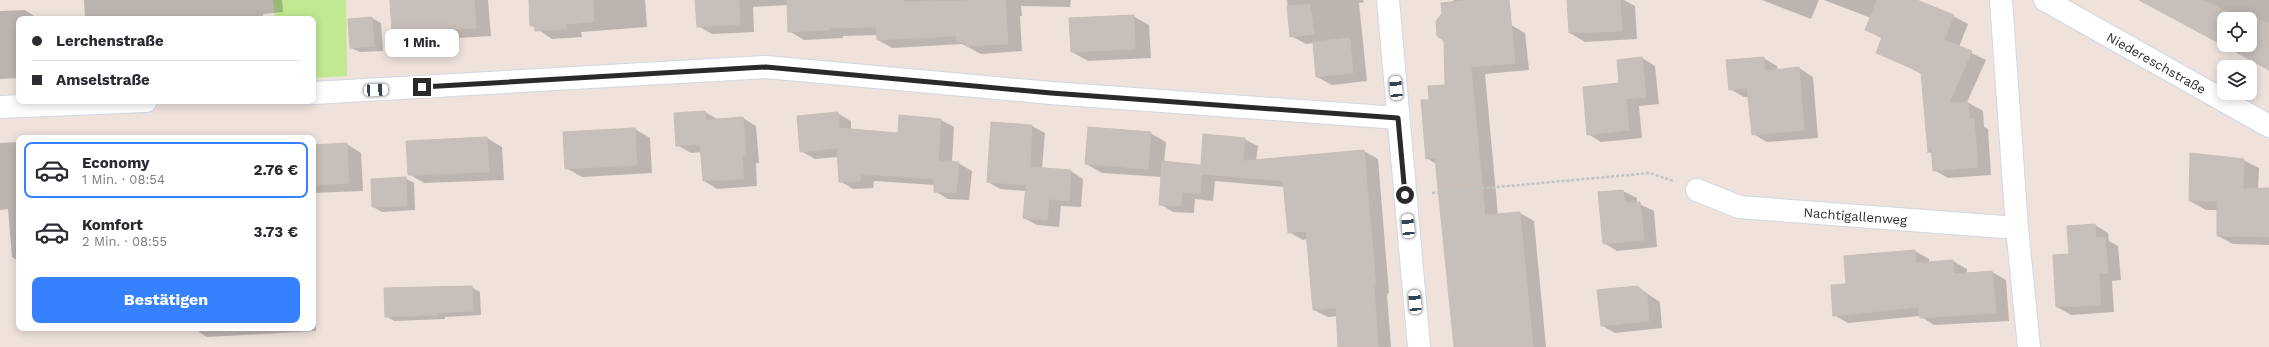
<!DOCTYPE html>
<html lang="de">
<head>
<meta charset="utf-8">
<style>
  body { margin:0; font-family:"Work Sans",sans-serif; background:#f7f7f7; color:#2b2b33; height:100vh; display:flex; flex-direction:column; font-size:15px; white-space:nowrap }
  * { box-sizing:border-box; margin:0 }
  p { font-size:13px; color:#7c7c81 }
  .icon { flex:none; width:22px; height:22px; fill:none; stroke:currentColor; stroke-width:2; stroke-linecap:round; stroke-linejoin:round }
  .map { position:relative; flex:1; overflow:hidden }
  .drawer { position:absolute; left:16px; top:135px; width:300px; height:196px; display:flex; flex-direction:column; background:#fff; border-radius:8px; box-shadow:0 2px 10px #0003 }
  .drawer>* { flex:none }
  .hud { position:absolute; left:16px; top:16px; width:300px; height:88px; border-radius:8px; box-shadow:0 2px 10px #0003; display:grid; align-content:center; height:88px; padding:0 16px; background:#fff }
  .tools { position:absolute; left:2217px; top:12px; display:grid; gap:8px }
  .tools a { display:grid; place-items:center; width:40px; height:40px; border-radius:8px; background:#fff; box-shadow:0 2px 10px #0003; font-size:20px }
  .end { position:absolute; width:18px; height:18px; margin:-9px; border:5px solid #2a2a2a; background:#fff; box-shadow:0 0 0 2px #fff }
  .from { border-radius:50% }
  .bubble { position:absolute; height:28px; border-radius:8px; background:#fff; box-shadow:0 2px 10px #0003; font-size:13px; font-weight:700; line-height:28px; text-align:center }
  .car { position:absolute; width:12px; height:24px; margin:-12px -6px; border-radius:5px; box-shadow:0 0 3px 1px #0007; background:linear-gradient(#fff 24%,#345 0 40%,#fff 0 76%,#345 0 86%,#fff 0) }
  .hud b { display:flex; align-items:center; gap:14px; height:38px; font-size:15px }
  .hud b+b { border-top:1px solid #e1e1e2 }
  .hud i { width:10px; height:10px; background:#2b2b33 }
  ul { padding:7px 0 0; list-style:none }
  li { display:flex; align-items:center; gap:12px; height:56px; margin:0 8px 6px; padding:0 8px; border:2px solid transparent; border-radius:8px }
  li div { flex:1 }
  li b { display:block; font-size:15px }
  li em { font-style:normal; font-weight:700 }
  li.current { border-color:#3681ff }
  li>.icon { width:36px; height:36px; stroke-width:1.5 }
  .cta { display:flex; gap:8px; margin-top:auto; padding:8px 16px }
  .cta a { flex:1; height:46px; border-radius:8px; background:#3681ff; color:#fff; font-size:16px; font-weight:700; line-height:46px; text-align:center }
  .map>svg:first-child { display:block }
  .green { fill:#c0e992 }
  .shadow { fill:#0003; fill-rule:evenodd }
  .building { fill:#c9bfba; stroke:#c9beb4 }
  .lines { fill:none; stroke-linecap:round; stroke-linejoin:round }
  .street-casing { stroke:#d0d8e4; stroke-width:24 }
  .path { stroke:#c3c3c3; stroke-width:2.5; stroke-dasharray:3 2; stroke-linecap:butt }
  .street { stroke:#fff; stroke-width:22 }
  .route { stroke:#2a2a2a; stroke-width:5 }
  .labels { text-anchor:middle; stroke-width:3.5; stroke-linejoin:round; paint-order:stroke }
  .street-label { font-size:13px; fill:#2a2a2a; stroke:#fff }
</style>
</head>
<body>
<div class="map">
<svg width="2269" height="347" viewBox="0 0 2269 347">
  <rect width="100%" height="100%" fill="#eee2db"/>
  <path class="green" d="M273,0H346L347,76L313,78V19H275Z"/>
  <path class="shadow" d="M84,0H282L283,12L263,14V19H85Z
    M391,0H488L491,36L408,41L393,32Z
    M530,0H645L647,27L581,32L582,37L552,39L531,25Z
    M696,0H1071L1070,7L1021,6L1022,16H1020L1022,51L981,54L962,44L892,48L878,40V35L843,36V38L804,40L789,31L788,5L753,7L754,32L712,34L698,26Z
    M1287,0H1363L1364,2L1359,3L1367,81L1332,85L1317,77L1314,43L1306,44L1291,36Z
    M1454,0H1509L1511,25L1525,33L1529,70L1485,74L1498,215L1520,213L1534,221L1546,347H1455L1436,164L1427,158L1430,101L1446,86L1445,41L1437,21Z
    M1568,0H1624L1635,6L1637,39L1585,42L1570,33Z
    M1762,0H1819L1811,19Z
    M1824,0H1914L1953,16L1968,24L1959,47L1986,60L1967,102L1983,111L1984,127L1988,129L1991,175L1948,178L1934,170L1933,154L1929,152L1922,74L1877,52L1883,39L1866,30L1871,18Z
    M2140,0H2269V69ZM2224,19H2250V45H2224Z
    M25,10L39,19H19V78L0,79V11Z
    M1133,16L1149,25L1151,58L1088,61L1072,52Z
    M372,18L381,23L383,51L360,52L351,48Z
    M1642,58L1655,66L1659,104L1639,106L1642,138L1601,142L1588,134L1620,84Z
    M1763,58L1777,66L1778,70L1799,68L1813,77L1818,138L1767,142L1753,134L1749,97H1744L1730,89Z
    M705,112L719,120L743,118L756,126L759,163H756L757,186L717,189L704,181L701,152L691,153L677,145Z
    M837,113L851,121V130L899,134L900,116L941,120L954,127L952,163H958L972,171L969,200L948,199L935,191V185L874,181L873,188L853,189L840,181L838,157L815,159L801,151Z
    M992,123L1032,126L1045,133L1042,169L1071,171L1083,179L1081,207L1061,206L1059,227L1037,225L1024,218L1026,191L1000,189L988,182Z
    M635,129L650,138L652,173L582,177L566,168Z
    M1150,133L1166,142L1164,163L1201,166L1244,139L1258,146L1256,161L1364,151L1378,159L1389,293L1387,294L1391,347H1340L1338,316L1328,317L1314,310L1308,239L1303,240L1289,232L1284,187L1215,181L1213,201L1195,199L1194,213L1173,212L1160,204L1162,177L1102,173L1086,164Z
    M487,138L502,147L504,180L424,183L409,174Z
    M18,142H19V261L12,257L8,209L0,210V143Z
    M347,144L361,153L363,191L313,193V146Z
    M2243,160L2259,168L2258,189H2269V248V245L2233,244L2218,236V210H2206L2190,201Z
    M405,178L414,183L415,210L382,212L373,207Z
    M1623,191L1637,198V203L1654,211L1657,247L1617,251L1604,243L1599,193Z
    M2095,225L2108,233L2109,241L2118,246L2121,280L2112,281L2114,312L2071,315L2057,307L2071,255Z
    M1915,251L1929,259V263L1953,261L1967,269V274L1992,272L2006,280L2009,321L1934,325L1920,316L1848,323L1834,315L1847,285L1845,257Z
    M471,287L480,292L481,315L445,317V319L394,321L386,316Z
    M1637,287L1660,302L1662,328L1615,333L1601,325Z
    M313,310L316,311V331L207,337L199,332V328H313Z"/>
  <path class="building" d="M390,0H474L476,28L392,33Z
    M529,0H593L594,22L566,24L567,29L535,31V26H530Z
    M695,0H739L740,24L697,27Z
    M787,0H903V2L1005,0L1008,44L966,46V42H957L956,36L877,40L876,27L829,28V30L788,32Z
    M1471,0H1509L1515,63L1471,67L1485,215L1520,212L1533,347H1454L1435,158L1426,159L1421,100H1429L1428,86L1445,85L1444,41L1437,36L1436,21L1442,14L1441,3Z
    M1567,0H1620L1622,31L1569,33Z
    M1877,0H1917L1954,15L1944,40L1972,51L1949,103L1968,102L1970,120L1974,119L1978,167L1933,171L1931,146L1928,153L1921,72L1876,53L1882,37L1865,30Z
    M2139,0H2204L2240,19H2224V45H2250V19H2242L2246,12L2269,24V70Z
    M1310,4L1314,34L1290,37L1287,6Z
    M1134,15L1135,49L1071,52L1069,18Z
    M372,17L374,46L350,48L348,19Z
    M1350,38L1353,73L1316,77L1313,42Z
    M1642,57L1646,97L1626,99L1629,130L1587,135L1583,87L1619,83L1617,60Z
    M1764,57L1765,71L1799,67L1804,130L1752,135L1747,88L1729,90L1726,60Z
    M705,111L706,120L743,117L746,155H742L744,179L703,181L700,144L676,146L674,113Z
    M838,112L839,128L898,133L899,115L941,119L938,161L959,162L956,193L934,192V179L861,174L860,181L839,182L837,148L800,152L797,116Z
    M991,122L1032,125L1030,167L1071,170L1069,201L1049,199L1047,220L1023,218L1026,185L987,182Z
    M1088,127L1151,132L1148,169L1085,164Z
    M635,128L637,165L565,169L563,132Z
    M1203,134L1245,138L1243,161L1364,150L1376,286H1374L1378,347H1338L1336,308L1313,310L1306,231L1288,233L1283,181L1202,174L1200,194L1182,192L1181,206L1159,205L1162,161L1201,165Z
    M487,137L489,172L408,175L406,141Z
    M347,143L349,183L313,185V145Z
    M2190,153L2244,159L2243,189L2269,188V237L2217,236V201H2189Z
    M406,177L407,206L372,207L371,179Z
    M1623,190L1625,203L1640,202L1644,240L1603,244L1598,192Z
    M2095,224L2096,238L2105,237L2108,273H2099L2101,305L2056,307L2053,255L2069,254L2067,226Z
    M1915,250L1916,263L1953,260L1954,274L1992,271L1996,313L1920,318L1918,307L1833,316L1831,285L1846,284L1844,256Z
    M472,286L473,311L437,313V315L385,317L384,288Z
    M1637,286L1647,294L1649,321L1601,326L1597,290Z"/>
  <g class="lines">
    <g class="street-casing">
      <g id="street">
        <path d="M1388,0L1419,347"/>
        <path d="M2001,0L2017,228L2029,347"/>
        <path id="s1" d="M2045,0L2269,126"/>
        <path d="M313,93L766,67L1051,93L1398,118"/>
        <path d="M0,107L146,101"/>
        <path id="s2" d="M1697,190L1739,207L2017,228"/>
      </g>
    </g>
    <path class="path" d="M1432,193L1650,173L1673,181"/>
    <use href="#street" class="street"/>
  </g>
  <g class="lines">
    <path class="route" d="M422,87L766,67L1051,93L1398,118L1405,195"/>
  </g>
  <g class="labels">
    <g class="street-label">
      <text dy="5" stroke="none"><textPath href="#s1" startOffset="128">Niedereschstraße</textPath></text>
      <text dy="5" stroke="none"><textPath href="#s2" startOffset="162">Nachtigallenweg</textPath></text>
    </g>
  </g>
</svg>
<div class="tools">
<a><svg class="icon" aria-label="locate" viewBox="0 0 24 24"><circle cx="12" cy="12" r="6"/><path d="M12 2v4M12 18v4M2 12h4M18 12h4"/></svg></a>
<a><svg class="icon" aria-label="layers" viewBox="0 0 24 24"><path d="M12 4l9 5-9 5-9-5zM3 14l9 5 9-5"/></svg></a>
</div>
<i class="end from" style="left:1405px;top:195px"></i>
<i class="end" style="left:422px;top:87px"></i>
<div class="bubble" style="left:385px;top:29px;width:74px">1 Min.</div>
<i class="car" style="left:1396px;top:88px;rotate:355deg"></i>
<i class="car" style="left:376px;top:90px;rotate:87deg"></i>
<i class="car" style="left:1408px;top:226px;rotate:355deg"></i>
<i class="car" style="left:1415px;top:302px;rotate:355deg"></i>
<div class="hud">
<b><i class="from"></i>Lerchenstraße</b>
<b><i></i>Amselstraße</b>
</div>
<section class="drawer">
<ul>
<li class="current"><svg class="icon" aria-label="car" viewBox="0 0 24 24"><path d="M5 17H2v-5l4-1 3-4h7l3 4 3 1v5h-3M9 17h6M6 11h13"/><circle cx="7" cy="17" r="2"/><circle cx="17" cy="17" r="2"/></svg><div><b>Economy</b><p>1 Min. · 08:54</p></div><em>2.76 €</em></li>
<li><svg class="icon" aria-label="car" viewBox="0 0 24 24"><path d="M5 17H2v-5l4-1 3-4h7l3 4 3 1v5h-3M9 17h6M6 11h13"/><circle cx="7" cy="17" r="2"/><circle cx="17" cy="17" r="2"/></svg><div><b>Komfort</b><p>2 Min. · 08:55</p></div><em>3.73 €</em></li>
</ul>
<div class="cta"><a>Bestätigen</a></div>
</section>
</div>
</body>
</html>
